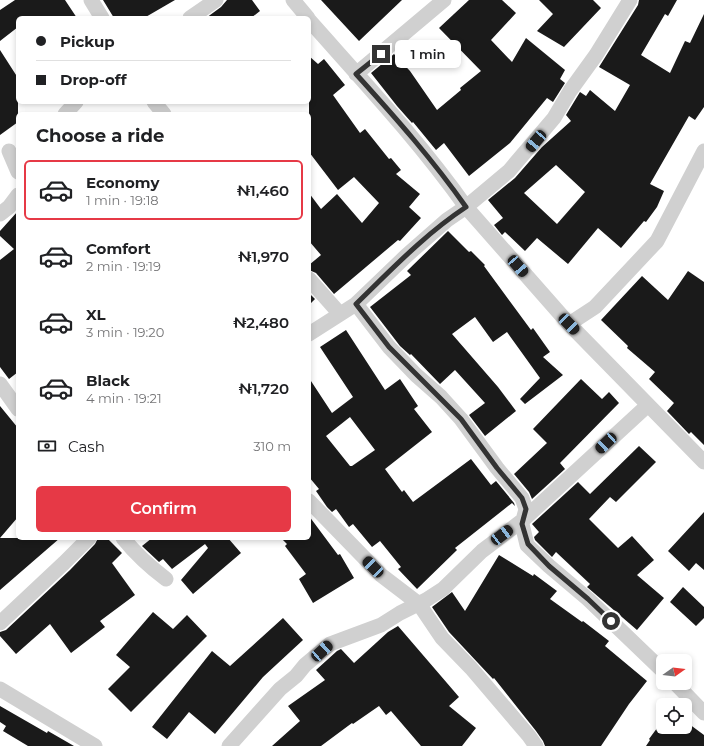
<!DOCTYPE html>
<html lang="en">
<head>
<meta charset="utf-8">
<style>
  body { margin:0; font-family:Montserrat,sans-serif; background:#f6f6f6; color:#202124; height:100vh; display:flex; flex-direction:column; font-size:15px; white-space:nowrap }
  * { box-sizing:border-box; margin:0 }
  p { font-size:13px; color:#757577 }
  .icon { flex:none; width:22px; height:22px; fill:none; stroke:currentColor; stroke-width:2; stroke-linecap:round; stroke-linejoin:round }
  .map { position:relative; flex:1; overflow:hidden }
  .side { position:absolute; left:16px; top:112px; width:295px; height:428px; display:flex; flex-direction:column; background:#fff; border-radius:6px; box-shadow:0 2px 6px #0003 }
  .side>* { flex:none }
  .hud { position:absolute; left:16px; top:16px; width:295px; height:88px; border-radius:6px; box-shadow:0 2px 6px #0003; display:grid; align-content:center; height:88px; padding:0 20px; background:#fff }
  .needle { width:26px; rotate:76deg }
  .fabs { position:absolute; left:656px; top:654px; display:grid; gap:8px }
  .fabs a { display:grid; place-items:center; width:36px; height:36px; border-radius:6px; background:#fff; box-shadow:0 2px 6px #0003; font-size:20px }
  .end { position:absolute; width:18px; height:18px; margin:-9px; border:5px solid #333; background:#fff; box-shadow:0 0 0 2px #fff }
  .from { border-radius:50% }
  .bubble { position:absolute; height:28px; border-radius:6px; background:#fff; box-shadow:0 2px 6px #0003; font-size:13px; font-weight:600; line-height:28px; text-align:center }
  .car { position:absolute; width:12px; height:24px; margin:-12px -6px; border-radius:5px; box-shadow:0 0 3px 1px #0007; background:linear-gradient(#222 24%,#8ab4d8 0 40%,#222 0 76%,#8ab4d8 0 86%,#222 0) }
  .hud b { display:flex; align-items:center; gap:14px; height:38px; font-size:15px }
  .hud b+b { border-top:1px solid #e0e0e0 }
  .hud i { width:10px; height:10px; background:#202124 }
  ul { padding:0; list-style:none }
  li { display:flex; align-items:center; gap:12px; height:60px; margin:0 8px 6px; padding:0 12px; border:2px solid transparent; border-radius:6px }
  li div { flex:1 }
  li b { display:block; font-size:15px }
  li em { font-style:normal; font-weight:600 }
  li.active { border-color:#e63946 }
  li>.icon { width:36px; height:36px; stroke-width:1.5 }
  h2 { padding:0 20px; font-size:18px; line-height:48px }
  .pay { display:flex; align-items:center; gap:10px; height:44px; padding:0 20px; font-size:15px }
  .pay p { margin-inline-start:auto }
  .primary-button { display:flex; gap:8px; margin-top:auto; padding:8px 20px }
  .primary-button a { flex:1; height:46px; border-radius:6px; background:#e63946; color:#fff; font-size:16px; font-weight:600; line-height:46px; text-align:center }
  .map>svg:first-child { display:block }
  .building { fill:#1a1a1a; fill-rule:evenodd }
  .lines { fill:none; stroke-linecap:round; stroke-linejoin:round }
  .minor { stroke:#d0d0d0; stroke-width:15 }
  .route { stroke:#333; stroke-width:5 }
</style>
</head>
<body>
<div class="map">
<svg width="704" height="746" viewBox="0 0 704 746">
  <rect width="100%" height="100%" fill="#fff"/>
  <path class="building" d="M15,0H65L77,18H18V27L0,41V10Z
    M103,0H175L144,18H114Z
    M227,0H252L260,11L251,18H206L221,7Z
    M321,0H402L359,41Z
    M469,0H502L516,13L491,40L512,62L526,38L565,70L560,79L565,83L553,102L547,98L510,143L469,176L444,143L436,150L413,122L412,123L397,106L371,73L394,54L410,71L437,110L461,90L460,88L481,71L439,28Z
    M539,0H593L601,8L564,47L537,31L553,14Z
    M639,0H677L668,16L665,14L641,55L670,73L685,41L690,43L704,14V107L695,120L689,116L650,184L664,191L657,207L646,222L644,221L621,248L598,228L568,264L537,238L525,251L505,232L502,235L494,225L503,218L488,200L515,178L542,147L571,121L566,115L580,92L586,96L590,90L615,111L630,85L599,67L638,5ZM556,165L585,192L557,224L524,193Z
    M0,50L18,78V122L0,135Z
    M309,56L318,64L324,59L345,85L333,95L360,133L365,129L389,159L391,158L401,170L396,174L420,194L409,207L421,218L400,241L398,240L334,294L316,273L309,270V265L321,255L309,241V193L321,209L337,194L362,223L379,203L354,177L338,190L309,152Z
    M18,211V372L9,379L0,367V260L14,249L0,236V231Z
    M448,231L469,252L471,251L485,265L484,266L531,330L533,328L550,352L543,357L563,375L525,404L520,399L540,378L507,332L493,342L475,317L452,334L498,387L516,411L485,436L469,415L485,403L455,370L440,384L411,354L410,355L400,346L370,307L411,275L407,271Z
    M688,271L704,282V445L691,432L689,434L667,411L674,403L649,379L655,372L627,348L628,346L601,320L642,276L668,300Z
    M309,293L315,299L309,305Z
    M346,330L385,390L400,379L418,406L414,409L432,432L385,469L402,492L404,490L413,502L471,459L491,485L496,481L514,503L515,506L512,503L455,548L457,550L417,589L398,569L401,567L380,541L372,547L353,524L349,527L336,509L332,512L327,507L316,491L319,489L309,477V378L332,413L353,397L320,347ZM350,417L375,450L352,466H350L326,436Z
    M581,379L602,399L609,392L619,403L560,463L565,469L532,499L529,492L514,474L547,443L533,429Z
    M0,406L18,428V517L0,538H60L0,590Z
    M639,446L656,462L616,502L610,497L589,519L618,548L632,536L654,560L637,575L664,598L637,630L587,587L590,584L556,552L552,557L535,540L534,537L539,532L532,524L578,482L590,494Z
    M704,512V570L696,563L689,571L668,551Z
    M309,516L338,555L340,554L354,578L313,603L299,579L306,574L285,546L287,544L281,538H309Z
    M98,538H107L122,553L112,563L135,595L100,621L105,627L71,653L50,624L16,654L0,636V632L6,630L70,570L95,544Z
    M152,538H228L241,553L193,594L181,580L208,548L205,544L172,569L163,559L159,562L142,546Z
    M499,555L533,576L534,574L557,591L550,599L582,622L583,621L609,641L605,646L647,681L629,704L601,746H545L543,741L536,731L494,678L493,679L449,632L432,607L452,592L465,611Z
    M683,587L704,607V618L696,626L670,602Z
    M153,612L173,629L187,615L207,636L131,712L108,689L130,667L116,655Z
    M283,618L303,640L263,677L215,734L189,712L167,739L152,727L212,651L230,666Z
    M398,626L459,697L449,706L476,728L462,746H421L391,711L386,715L379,706L353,724L352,723L321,746H272L300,721L288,706L325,680L316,670L337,651L341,649L354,663L388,632Z
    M0,706L47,733L48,731L74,746H28L3,731L6,726L0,722Z
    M663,720V727H685V721L704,735V746H646L650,740L649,739Z"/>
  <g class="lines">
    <path class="minor" d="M91,0L102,18
      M293,0L308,18
      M190,18L216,0
      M309,20C363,81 419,141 466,207L569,324L704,462
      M356,74L444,0
      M154,102L164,114
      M65,114L76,102
      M9,151L18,172
      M0,214L9,207L18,195
      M309,279L340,314
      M356,304L389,347L416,375L441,397L461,419L497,468L522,498L526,509L522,524L527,545L549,566L588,599L663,671
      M569,324L595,307L657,241L704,151
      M309,334L356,304L406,256L447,220L466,207L509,171L554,118L570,91L596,55L630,0
      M0,384L18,409
      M309,501L381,575L419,604L442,638L471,668L529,736L536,746
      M123,538C135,553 150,567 166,579
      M0,623L64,563L89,538
      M675,683L704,713
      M0,689L95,746
      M229,746L280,689L296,676L305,665L330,644L381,625L400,613L426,600L443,589L482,551L523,520L648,405"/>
  </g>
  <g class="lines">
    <path class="route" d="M381,54L356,74C395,117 433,160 466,207C425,234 391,270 356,304L389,347L461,419L497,468L522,498L526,509L522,524L528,544L549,566L588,599L611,621"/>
  </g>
</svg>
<div class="fabs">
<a><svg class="needle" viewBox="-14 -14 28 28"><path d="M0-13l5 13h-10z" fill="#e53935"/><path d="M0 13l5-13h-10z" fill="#757577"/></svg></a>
<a><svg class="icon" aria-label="locate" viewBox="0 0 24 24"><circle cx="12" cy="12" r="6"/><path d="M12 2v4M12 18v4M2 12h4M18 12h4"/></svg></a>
</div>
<i class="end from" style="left:611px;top:621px"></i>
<i class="end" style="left:381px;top:54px"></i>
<div class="bubble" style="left:395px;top:40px;width:66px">1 min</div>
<i class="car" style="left:536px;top:141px;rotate:220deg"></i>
<i class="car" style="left:518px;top:266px;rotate:139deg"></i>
<i class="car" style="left:569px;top:324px;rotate:136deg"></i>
<i class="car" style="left:606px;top:443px;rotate:227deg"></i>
<i class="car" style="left:502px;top:535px;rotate:53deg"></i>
<i class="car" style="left:373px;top:567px;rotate:315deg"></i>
<i class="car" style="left:322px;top:651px;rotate:48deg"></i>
<div class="hud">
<b><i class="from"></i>Pickup</b>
<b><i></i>Drop-off</b>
</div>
<section class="side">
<h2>Choose a ride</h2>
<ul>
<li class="active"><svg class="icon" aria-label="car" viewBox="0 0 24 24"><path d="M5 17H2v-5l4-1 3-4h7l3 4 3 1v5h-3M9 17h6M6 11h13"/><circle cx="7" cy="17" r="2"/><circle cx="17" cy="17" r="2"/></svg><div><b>Economy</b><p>1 min · 19:18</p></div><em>₦1,460</em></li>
<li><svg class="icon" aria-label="car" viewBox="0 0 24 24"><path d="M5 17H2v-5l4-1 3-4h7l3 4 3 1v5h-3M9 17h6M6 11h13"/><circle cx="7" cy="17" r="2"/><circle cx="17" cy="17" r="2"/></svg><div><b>Comfort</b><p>2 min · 19:19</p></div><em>₦1,970</em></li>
<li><svg class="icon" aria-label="car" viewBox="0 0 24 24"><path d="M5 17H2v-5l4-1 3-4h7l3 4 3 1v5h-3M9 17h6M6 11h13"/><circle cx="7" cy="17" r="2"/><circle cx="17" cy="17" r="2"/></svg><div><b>XL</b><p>3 min · 19:20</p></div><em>₦2,480</em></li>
<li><svg class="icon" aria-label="car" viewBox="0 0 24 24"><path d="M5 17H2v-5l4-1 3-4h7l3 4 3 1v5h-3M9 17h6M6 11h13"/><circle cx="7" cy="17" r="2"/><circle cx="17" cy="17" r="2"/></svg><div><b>Black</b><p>4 min · 19:21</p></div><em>₦1,720</em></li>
</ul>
<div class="pay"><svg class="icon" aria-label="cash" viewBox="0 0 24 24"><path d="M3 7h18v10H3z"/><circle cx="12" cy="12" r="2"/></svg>Cash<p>310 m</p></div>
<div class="primary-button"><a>Confirm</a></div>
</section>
</div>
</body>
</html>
